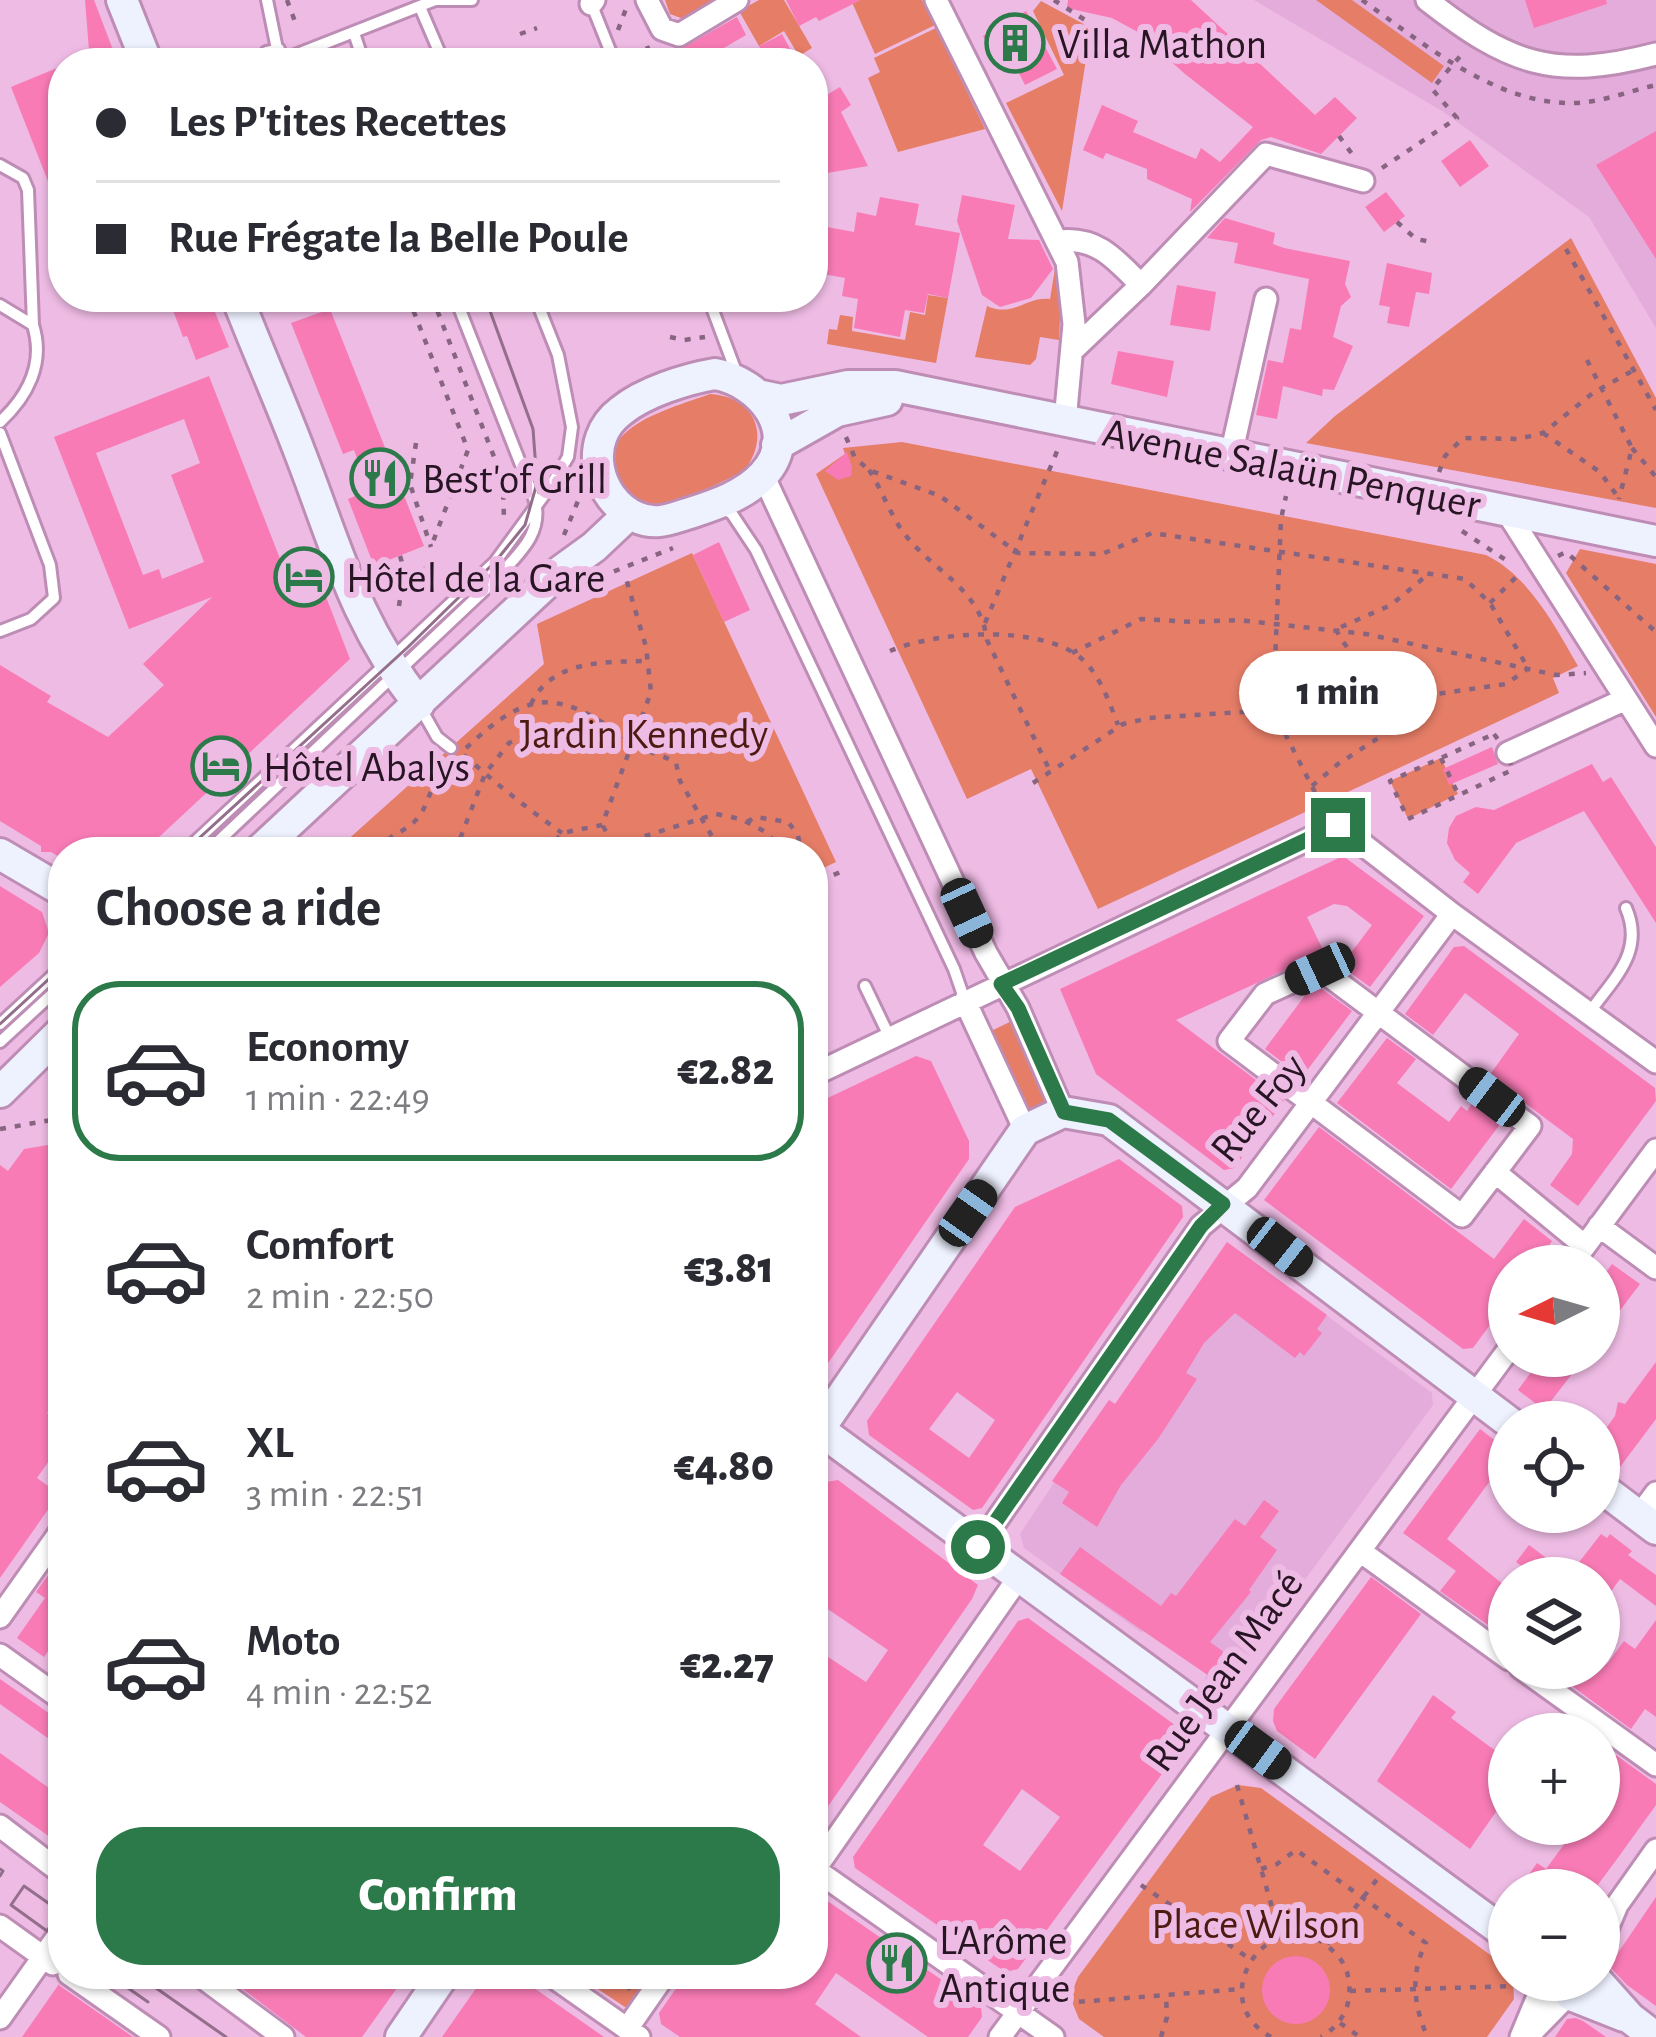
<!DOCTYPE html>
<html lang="en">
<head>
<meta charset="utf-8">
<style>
  body { margin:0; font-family:"Alegreya Sans",sans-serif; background:#f2f2f3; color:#2b2b33; height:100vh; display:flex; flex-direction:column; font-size:45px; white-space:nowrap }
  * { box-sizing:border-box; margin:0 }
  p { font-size:39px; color:#7c7c81 }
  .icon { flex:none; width:66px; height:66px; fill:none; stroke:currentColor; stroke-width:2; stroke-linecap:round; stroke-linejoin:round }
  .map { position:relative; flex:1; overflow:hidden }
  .panel { position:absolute; left:48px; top:837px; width:780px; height:1152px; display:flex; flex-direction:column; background:#fff; border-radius:48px; box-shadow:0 3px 9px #0004 }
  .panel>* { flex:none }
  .top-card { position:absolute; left:48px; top:48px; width:780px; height:264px; border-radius:48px; box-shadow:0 3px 9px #0004; display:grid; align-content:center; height:264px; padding:0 48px; background:#fff }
  .needle { width:78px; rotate:265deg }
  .buttons { position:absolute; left:1488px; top:1245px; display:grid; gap:24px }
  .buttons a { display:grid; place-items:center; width:132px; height:132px; border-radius:50%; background:#fff; box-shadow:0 3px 9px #0004; font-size:60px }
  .end { position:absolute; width:54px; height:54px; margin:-27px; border:15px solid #2c7a49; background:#fff; box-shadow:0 0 0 6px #fff }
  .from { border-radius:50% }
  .bubble { position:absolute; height:84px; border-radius:42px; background:#fff; box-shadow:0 3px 9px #0004; font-size:39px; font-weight:800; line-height:84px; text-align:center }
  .car { position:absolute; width:36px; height:72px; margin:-36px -18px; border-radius:15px; box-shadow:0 0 9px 3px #0007; background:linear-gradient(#222 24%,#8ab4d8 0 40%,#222 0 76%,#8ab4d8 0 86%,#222 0) }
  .top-card b { display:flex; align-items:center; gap:42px; height:114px; font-size:45px }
  .top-card b+b { border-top:3px solid #e1e1e2 }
  .top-card i { width:30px; height:30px; background:#2b2b33 }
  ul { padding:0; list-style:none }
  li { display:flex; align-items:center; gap:36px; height:180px; margin:0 24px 18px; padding:0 24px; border:6px solid transparent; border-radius:48px }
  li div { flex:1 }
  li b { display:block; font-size:45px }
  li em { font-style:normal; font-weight:800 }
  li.selected { border-color:#2c7a49 }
  li>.icon { width:108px; height:108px; stroke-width:1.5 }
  h2 { padding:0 48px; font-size:54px; line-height:144px }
  .action { display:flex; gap:24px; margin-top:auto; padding:24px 48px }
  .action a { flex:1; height:138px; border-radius:48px; background:#2c7a49; color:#fff; font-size:48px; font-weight:800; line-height:138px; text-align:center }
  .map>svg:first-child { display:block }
  .built { fill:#e4acda }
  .green { fill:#e57d67 }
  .building { fill:#f87bb5; fill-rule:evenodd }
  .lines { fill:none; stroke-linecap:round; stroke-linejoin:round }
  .lane-casing { stroke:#be8db5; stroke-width:16 }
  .street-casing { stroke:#be8db5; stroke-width:27 }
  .secondary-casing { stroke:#be8db5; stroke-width:36 }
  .path { stroke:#876581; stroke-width:4.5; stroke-dasharray:6 9; stroke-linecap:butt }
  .lane { stroke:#fff; stroke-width:10 }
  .street { stroke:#fff; stroke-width:21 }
  .secondary { stroke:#eef1fe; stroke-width:30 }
  .tram { stroke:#936f8c; stroke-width:3 }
  .route { stroke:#2c7a49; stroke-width:15 }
  .labels { text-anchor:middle; stroke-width:12; stroke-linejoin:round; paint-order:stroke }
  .poi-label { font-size:42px; fill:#271524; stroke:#eebbe4; text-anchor:start }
  .street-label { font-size:42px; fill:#271524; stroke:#eebbe4 }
  .park-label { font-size:42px; fill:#4c1a11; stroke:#eebbe4 }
</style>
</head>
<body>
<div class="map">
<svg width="1656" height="2037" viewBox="0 0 1656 2037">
  <rect width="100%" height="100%" fill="#eebbe4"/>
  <path class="built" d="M1254,0H1656V328L1589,217L1442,111Z
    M1227,1242L1432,1393L1433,1405L1227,1686L1215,1687L1205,1679L1207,1674L1147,1626L1142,1633L1024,1548L1020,1534L1109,1400L1116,1404Z"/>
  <path class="green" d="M665,0H720L689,21L670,14Z
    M759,0H784L812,48L799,56L784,31L759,46L739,11Z
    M851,0H922L935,25L875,54Z
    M1316,0H1352L1444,66L1432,83Z
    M1041,1L1091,28L1062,211L1006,103L1064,75L1033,11Z
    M936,28L985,129L898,152L868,78L880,72L874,58Z
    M1571,238L1656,398V508L1306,443L1335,416Z
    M1055,269L1061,298L1059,340L1040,337L1036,359L1030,365L975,357L987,306C1013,318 1027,296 1050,299Z
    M928,295L948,298L936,363L827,344L829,329L837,330L840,315L853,317L852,331L905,340L910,312L925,315Z
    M710,394C757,397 771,438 743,472C717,483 681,505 653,504C640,504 629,495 622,485C582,429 676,407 710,394Z
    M902,442L1486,555C1529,576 1555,626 1578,666L1553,678L1559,693L1098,909L1031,769L967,799L816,474L845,454L843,448Z
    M1580,549L1656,564V717L1566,573Z
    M692,553L836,862L813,873V852H334L544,664L537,624Z
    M1441,758L1458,794L1408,819L1390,781Z
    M1016,1019L1049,1105L1030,1111L1024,1107L991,1031Z
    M1238,1785L1261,1788L1500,1962L1509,1972V1980H1513L1514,1999L1487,2037H1104L1079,2019L1070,1997L1078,1977L1211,1797Z
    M575,1974H653L632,2004L625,2007Z"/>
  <path class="building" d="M85,0H94L118,63H90Z
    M786,0H861L819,21L816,17L799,26Z
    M1068,0H1191L1315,115L1335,97L1357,118L1321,154L1271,137L1261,140L1190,212L1192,199L1147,179V169L1106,153L1103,159L1083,150L1102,105L1138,121L1133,132L1196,159L1201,148L1220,162L1253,127L1185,74L1155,47L1158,43L1112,18L1067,8Z
    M1525,0H1606L1607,4L1534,28Z
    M1026,11L1057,69L1025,85L1007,50L993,56L983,36Z
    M737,17L746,35L717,52L722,63H656Z
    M782,34L798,63H768L759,46Z
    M57,68L63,82L62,217L11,87Z
    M840,87L851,105L841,112L868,166L827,173L813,148V103Z
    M1656,131V259L1596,165Z
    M1470,140L1489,166L1460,187L1441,161Z
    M1386,192L1405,216L1384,232L1365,207Z
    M962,195L1015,205L1008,239L1039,240L1053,269L1031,298L1000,307L982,295L957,221Z
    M880,197L919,204L915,225L960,233L948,298L928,294L924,313L905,310L900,337L854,328L858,299L842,296L845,278L818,273L827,227L854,232L857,212L876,216Z
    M1225,218L1275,233L1273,244L1284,248L1350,261L1345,284L1351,297L1341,306L1333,337L1353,346L1334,390L1323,389L1322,396L1283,386L1277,419L1256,415L1268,360L1283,363L1290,328L1301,330L1309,279L1234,263L1238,243L1207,238Z
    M1387,263L1432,273L1429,294L1416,292L1409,327L1387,323L1390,307L1379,305Z
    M1177,285L1216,292L1210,331L1170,325Z
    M168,297H209L229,347L196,360L187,336L183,337Z
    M330,309L424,546L374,566L348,499L369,490L354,450L343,454L291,323Z
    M1118,351L1174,361L1167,397L1111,384Z
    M209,376L284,569L311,558L350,659L143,852H63V859L51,852H41V846L0,821V665L51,696L47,702L108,737L164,685L143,664L212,597L129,629L54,437ZM184,419L200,463L171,475L204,562L162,579L159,569L143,575L96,453Z
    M847,452L852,467L851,476L838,480L825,471Z
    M719,542L750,610L724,622L693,555Z
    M1492,747L1498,764L1449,785L1443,769Z
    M1592,764L1603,782L1611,777L1656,847V923L1584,811L1516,843L1478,894L1463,882L1470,873L1455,860L1447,843L1449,828L1456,816L1476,807L1494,810Z
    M1343,856L1424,916L1370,987L1341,966L1372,925L1347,906L1334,904L1307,917L1324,952L1176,1020L1284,1101L1234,1168L1224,1170L1096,1074L1060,989Z
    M0,886L42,912L49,933L39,953L0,987Z
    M1464,946L1655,1088L1656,1101L1578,1206L1550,1185L1572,1154L1573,1139L1489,1076L1519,1034L1465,993L1433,1035L1405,1014L1454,947Z
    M1318,986L1352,1011L1302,1077L1265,1049L1309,990Z
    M1387,1038L1416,1059L1397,1083L1449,1122L1461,1106L1467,1111L1473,1102L1501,1123L1451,1189L1337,1103Z
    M916,1056L931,1061L969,1141V1159L813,1385V1105Z
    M1319,1127L1494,1259L1524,1219L1552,1241L1534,1266H1509V1299L1473,1348L1463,1349L1264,1200Z
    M54,1144L63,1151V1387L47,1413L63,1424V1441L37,1478L59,1494L0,1578V1165L8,1171L24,1149Z
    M1119,1159L1182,1206L1183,1217L982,1508L973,1510L869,1435L867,1421L1015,1207ZM957,1392L995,1420L969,1458L929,1429Z
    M1227,1242L1327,1315L1317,1329L1322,1333L1304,1356L1300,1352L1295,1358L1235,1313L1204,1343L1186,1373L1197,1379L1158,1439L1121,1485L1097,1527L1062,1503L1069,1492L1052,1481L1109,1400L1115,1404Z
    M1612,1264L1640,1284L1599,1338V1282Z
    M1543,1356H1586L1544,1410L1518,1390Z
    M1656,1362V1419L1620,1467L1599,1451V1438L1615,1416L1618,1402L1625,1404Z
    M1480,1429L1509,1451V1495L1490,1481L1447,1539L1509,1589V1640L1440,1591L1456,1571L1403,1533Z
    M838,1480L978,1585L972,1599L813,1828V1647L866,1682L888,1650L813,1599V1501L826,1482Z
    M1264,1500L1279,1511L1260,1537L1277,1550L1249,1590L1251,1592L1210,1642L1228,1655L1212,1678L1060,1574L1080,1547L1161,1606L1171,1593L1176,1596L1235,1519L1245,1526Z
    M1601,1534L1607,1538L1610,1534L1632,1551L1628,1555L1656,1575V1606L1620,1579L1599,1608V1578H1538L1516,1562L1529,1545L1569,1575Z
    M63,1554V1630L44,1657L17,1638L45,1598L36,1592Z
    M1371,1577L1421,1614L1315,1759L1277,1731L1273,1721L1274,1709Z
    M1028,1618L1190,1736L1018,1969L1005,1972L855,1868L853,1857L1018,1621ZM1022,1789L1060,1817L1020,1871L983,1845Z
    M1656,1620V1717L1645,1709L1631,1729L1547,1668H1599V1658L1607,1664L1624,1641L1635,1649Z
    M0,1679L63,1723V1749L0,1704Z
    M1433,1695L1456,1712L1451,1718L1508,1760L1493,1782L1498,1785L1494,1792L1505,1799L1470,1849L1377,1781Z
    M0,1753L63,1798V1846L0,1802Z
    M1616,1755L1656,1784V1805L1617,1859L1594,1890H1518L1537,1863L1546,1869L1579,1824H1599V1779Z
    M813,1891L981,2007L982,2017L968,2037H928L836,1973L815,2004L861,2037H680L661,2024L659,2013L686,1974H813Z
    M1656,1897V2006L1627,1985L1609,1966Z
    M1262 1990a34 34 0 1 1 68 0a34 34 0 1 1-68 0Z
    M223,1974H407L362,2037H306Z
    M486,1974H514L604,2037H442Z
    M59,1984L60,1986L133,2037H22Z
    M1576,2018L1583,2021L1606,2037H1555L1567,2019Z"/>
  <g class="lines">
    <g class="lane-casing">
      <path id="lane" d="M267,0L277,49
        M591,3L615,63
        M420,7L444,63
        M354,33L364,63
        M290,57L435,0H472
        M260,63L266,52L279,49
        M0,165L23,178L28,190L33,325C45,363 28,396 0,422
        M708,297L738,377
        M0,305L33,325
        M0,433L50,565L54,598L31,619L0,631
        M720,505L732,514L756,550L954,969L965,1001
        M420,707L437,737L451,748
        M184,852L495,562L550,487L568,457L572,427L558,355L535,297
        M207,852L495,580C517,555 545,534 534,498L455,297
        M865,986L890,1038
        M1589,1013C1614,978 1645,952 1626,908
        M0,1024L63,966
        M0,1042L63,984"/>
    </g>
    <g class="street-casing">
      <path id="street" d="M647,0L662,29L679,35L737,0
        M936,0L1067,262L1074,324L1065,421
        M1427,0C1509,64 1553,81 1656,54
        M591,4L594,0
        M1060,241C1098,237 1116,260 1141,285
        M1073,350L1141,285L1266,154L1363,181
        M1231,455L1266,299
        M763,475L986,953L1018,1008L1063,1112
        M1505,509L1656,746
        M1508,753L1626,699
        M1320,969L1530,1126L1462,1216L1229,1041L1265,994Z
        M965,1001L1025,1130
        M813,1075L1338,825L1452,914L1656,1062
        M1495,1172L1585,1246
        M1599,1226L1656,1268
        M1570,1266L1656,1150
        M1639,1516L1656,1493
        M978,1547L1201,1226L1247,1188L1452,914
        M1360,1551L1509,1659
        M0,1617L63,1528
        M0,1655L63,1700
        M1521,1668L1656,1765
        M0,1826L63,1874
        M813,1868L1053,2037
        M815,1869L1019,1577
        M0,1926L53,1964
        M1599,1948L1617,1905L1656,1850
        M69,1974L159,2037
        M198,1974L283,2037
        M549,1974L639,2037
        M0,2018L63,1929
        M627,2029L665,1974
        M1000,2037L1509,1349
        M1521,2037L1536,2001L1551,1982
        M1527,2037L1569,1994"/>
    </g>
    <g class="secondary-casing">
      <path id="secondary" d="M122,0L147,63
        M237,297C257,349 280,400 300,453C337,548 354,621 419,704
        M715,374C761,382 802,433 763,475C745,495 715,505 690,513C670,519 656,526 636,517C596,499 582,440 621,411C644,392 686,379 715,374Z
        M762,396L781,400L848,386H895L1656,541
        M777,445L837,411L887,400
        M258,852L554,576L594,547L629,514
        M0,854L63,891
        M0,1092L63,1030
        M813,1425L1509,1936
        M813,1438L1025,1130L1063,1112L1109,1120L1509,1422
        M1599,1486L1656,1529
        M1596,1980L1630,2018L1655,2037
        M1571,1995L1624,2016
        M401,2037L444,1974"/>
    </g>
    <path class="path" d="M287,0L297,27
      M1054,0L1113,38
      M1362,0C1423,43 1495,105 1575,103C1603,102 1629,91 1656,85
      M618,30L627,6
      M520,34L537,28
      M647,46L654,63
      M1339,136L1352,154
      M1382,168L1457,118L1432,89L1462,54
      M1397,222L1416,239L1431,242
      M1566,249L1656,410
      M408,297L468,450L431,547
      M432,297L503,480L504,521
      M670,337L684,340L705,337
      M1587,360L1632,448L1619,499
      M1543,433L1600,472L1618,497
      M846,437L855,458L869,470L940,496L1018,553L1102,554L1152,533L1465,579L1490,603L1528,668
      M416,443L410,484L431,547
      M1632,448L1656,477
      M869,470C883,491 891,518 907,537C935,572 981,590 987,640L1049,769
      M1439,472L1445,456L1463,438L1518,439L1543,433L1593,393L1634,370
      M1462,531L1512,564
      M564,535L580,496
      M400,556L407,579
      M1558,556L1566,552L1656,632
      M600,577L673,548
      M1490,603L1520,573
      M399,606L402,585L436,561
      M985,623L1058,449
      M1341,627L1391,605L1426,576
      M1336,629C1350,662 1383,670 1402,699L1506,684L1526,670
      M890,651C936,631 1042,624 1082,659C1100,675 1110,704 1118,725
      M1072,653L1141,619L1195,622L1238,620L1366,634L1556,675L1586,673
      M531,704C552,659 607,662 647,661
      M1273,710L1281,519L1286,496
      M1494,734L1508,753L1512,770L1408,819L1390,781Z
      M466,748C533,685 560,691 633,743C646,753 663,754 676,763L680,781L721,852
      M464,755C495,783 528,809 562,833
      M1441,758L1458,794
      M1033,783L1123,724L1149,718L1273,710L1324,810
      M1312,786L1338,764L1394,728L1403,710L1402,699
      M747,822L755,817L788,822L798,835L801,852
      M603,826L617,852
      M616,845L716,814L741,819L764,831L786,852
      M380,852C388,832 402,835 415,821C431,805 430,778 448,763
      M455,852L485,774L509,743L542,728
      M546,852L562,833L602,825L651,692L646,647L625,575
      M820,881L847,869
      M0,1129L63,1118
      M1237,1785L1280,1935
      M1261,1869L1277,1864L1296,1850L1426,1943C1411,1971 1413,2002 1425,2031L1421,2037
      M1141,1885L1250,1959
      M1327,1944L1382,1873
      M622,1974L630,1990
      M1350,1991L1515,1986
      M1064,2003L1242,1989
      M1340,2023L1360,2037
      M1161,2037L1167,2017L1166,1996
      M1271,2037C1199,1997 1276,1894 1333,1951C1343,1960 1348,1970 1349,1983C1352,2007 1340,2026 1321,2037"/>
    <use href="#lane" class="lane"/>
    <use href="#street" class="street"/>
    <use href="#secondary" class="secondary"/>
    <path class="tram" d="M406,52L411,63
      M184,852L408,647L495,562L525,525L537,483L533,429L485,297
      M0,1024L63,966
      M0,1869L3,1871L0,1876
      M24,1886L61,1912L47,1931L11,1905Z
      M108,1974L148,2002
      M136,1974L226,2037"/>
  </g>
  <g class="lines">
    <path class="route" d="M978,1547L1201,1226L1223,1204L1109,1120L1064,1112L1018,1008L1001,984L1338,825"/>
  </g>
  <defs>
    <g id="building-ring" transform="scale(3)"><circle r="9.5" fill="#eebbe4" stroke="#2c7a49" stroke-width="1.5"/><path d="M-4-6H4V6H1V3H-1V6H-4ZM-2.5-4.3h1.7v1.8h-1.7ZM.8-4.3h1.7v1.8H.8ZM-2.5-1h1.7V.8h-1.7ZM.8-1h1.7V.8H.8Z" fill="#2c7a49"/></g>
    <g id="restaurant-ring" transform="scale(3)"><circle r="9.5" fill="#eebbe4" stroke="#2c7a49" stroke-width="1.5"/><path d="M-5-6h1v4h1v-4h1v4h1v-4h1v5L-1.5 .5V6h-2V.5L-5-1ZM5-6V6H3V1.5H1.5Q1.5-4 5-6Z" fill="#2c7a49"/></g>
    <g id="hotel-ring" transform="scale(3)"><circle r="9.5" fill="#eebbe4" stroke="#2c7a49" stroke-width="1.5"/><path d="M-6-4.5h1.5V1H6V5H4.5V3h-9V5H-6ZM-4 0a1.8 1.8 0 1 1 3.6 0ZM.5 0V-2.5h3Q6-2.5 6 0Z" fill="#2c7a49"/></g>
  </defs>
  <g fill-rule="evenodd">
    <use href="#building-ring" x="1015" y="43"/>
    <use href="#restaurant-ring" x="380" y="478"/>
    <use href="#hotel-ring" x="304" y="577"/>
    <use href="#hotel-ring" x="221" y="766"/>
    <use href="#restaurant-ring" x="897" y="1963"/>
  </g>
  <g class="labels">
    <g class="poi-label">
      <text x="1057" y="58">Villa Mathon</text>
      <text x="422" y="493">Best'of Grill</text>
      <text x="346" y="592">Hôtel de la Gare</text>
      <text x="263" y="781">Hôtel Abalys</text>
      <text x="939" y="1954">L'Arôme<tspan x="939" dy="48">Antique</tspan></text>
    </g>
    <g class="street-label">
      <text transform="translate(1292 467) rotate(11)" y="15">Avenue Salaün Penquer</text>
      <text transform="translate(1257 1107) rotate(-51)" y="15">Rue Foy</text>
      <text transform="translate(1223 1670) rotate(-54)" y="15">Rue Jean Macé</text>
    </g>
    <g class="park-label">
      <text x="644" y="748">Jardin Kennedy</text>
      <text x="1256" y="1938">Place Wilson</text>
    </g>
  </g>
</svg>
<div class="buttons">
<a><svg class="needle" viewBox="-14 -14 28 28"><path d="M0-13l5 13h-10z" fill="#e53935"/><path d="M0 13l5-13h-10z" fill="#7c7c81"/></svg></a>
<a><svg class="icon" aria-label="locate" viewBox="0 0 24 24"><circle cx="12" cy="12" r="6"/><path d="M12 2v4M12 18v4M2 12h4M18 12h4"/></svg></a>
<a><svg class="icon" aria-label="layers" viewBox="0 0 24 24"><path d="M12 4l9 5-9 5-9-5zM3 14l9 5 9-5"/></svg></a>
<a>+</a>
<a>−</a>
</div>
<i class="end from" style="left:978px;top:1547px"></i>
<i class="end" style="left:1338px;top:825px"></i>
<div class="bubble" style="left:1239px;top:651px;width:198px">1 min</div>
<i class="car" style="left:967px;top:913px;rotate:155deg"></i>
<i class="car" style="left:1320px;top:969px;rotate:245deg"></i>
<i class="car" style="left:1492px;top:1097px;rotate:307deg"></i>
<i class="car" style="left:968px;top:1213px;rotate:35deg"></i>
<i class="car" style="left:1280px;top:1247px;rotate:128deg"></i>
<i class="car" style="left:1258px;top:1750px;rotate:126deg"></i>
<div class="top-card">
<b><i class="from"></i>Les P'tites Recettes</b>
<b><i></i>Rue Frégate la Belle Poule</b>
</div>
<section class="panel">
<h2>Choose a ride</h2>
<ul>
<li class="selected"><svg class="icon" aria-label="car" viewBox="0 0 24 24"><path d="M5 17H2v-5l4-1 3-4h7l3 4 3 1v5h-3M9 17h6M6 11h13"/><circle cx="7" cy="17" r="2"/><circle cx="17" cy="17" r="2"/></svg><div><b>Economy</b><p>1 min · 22:49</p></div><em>€2.82</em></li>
<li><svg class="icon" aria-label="car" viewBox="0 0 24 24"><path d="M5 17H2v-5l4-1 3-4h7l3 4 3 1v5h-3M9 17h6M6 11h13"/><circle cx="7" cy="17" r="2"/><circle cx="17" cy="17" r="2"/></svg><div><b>Comfort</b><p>2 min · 22:50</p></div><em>€3.81</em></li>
<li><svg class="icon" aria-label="car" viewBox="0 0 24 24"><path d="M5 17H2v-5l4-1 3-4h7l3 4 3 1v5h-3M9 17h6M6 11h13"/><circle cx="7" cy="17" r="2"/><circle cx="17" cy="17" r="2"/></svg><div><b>XL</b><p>3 min · 22:51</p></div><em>€4.80</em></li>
<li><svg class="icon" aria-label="car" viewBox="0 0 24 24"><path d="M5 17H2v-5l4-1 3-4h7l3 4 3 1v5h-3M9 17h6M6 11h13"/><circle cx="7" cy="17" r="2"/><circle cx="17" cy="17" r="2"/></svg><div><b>Moto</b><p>4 min · 22:52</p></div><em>€2.27</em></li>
</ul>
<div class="action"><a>Confirm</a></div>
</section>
</div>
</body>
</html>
